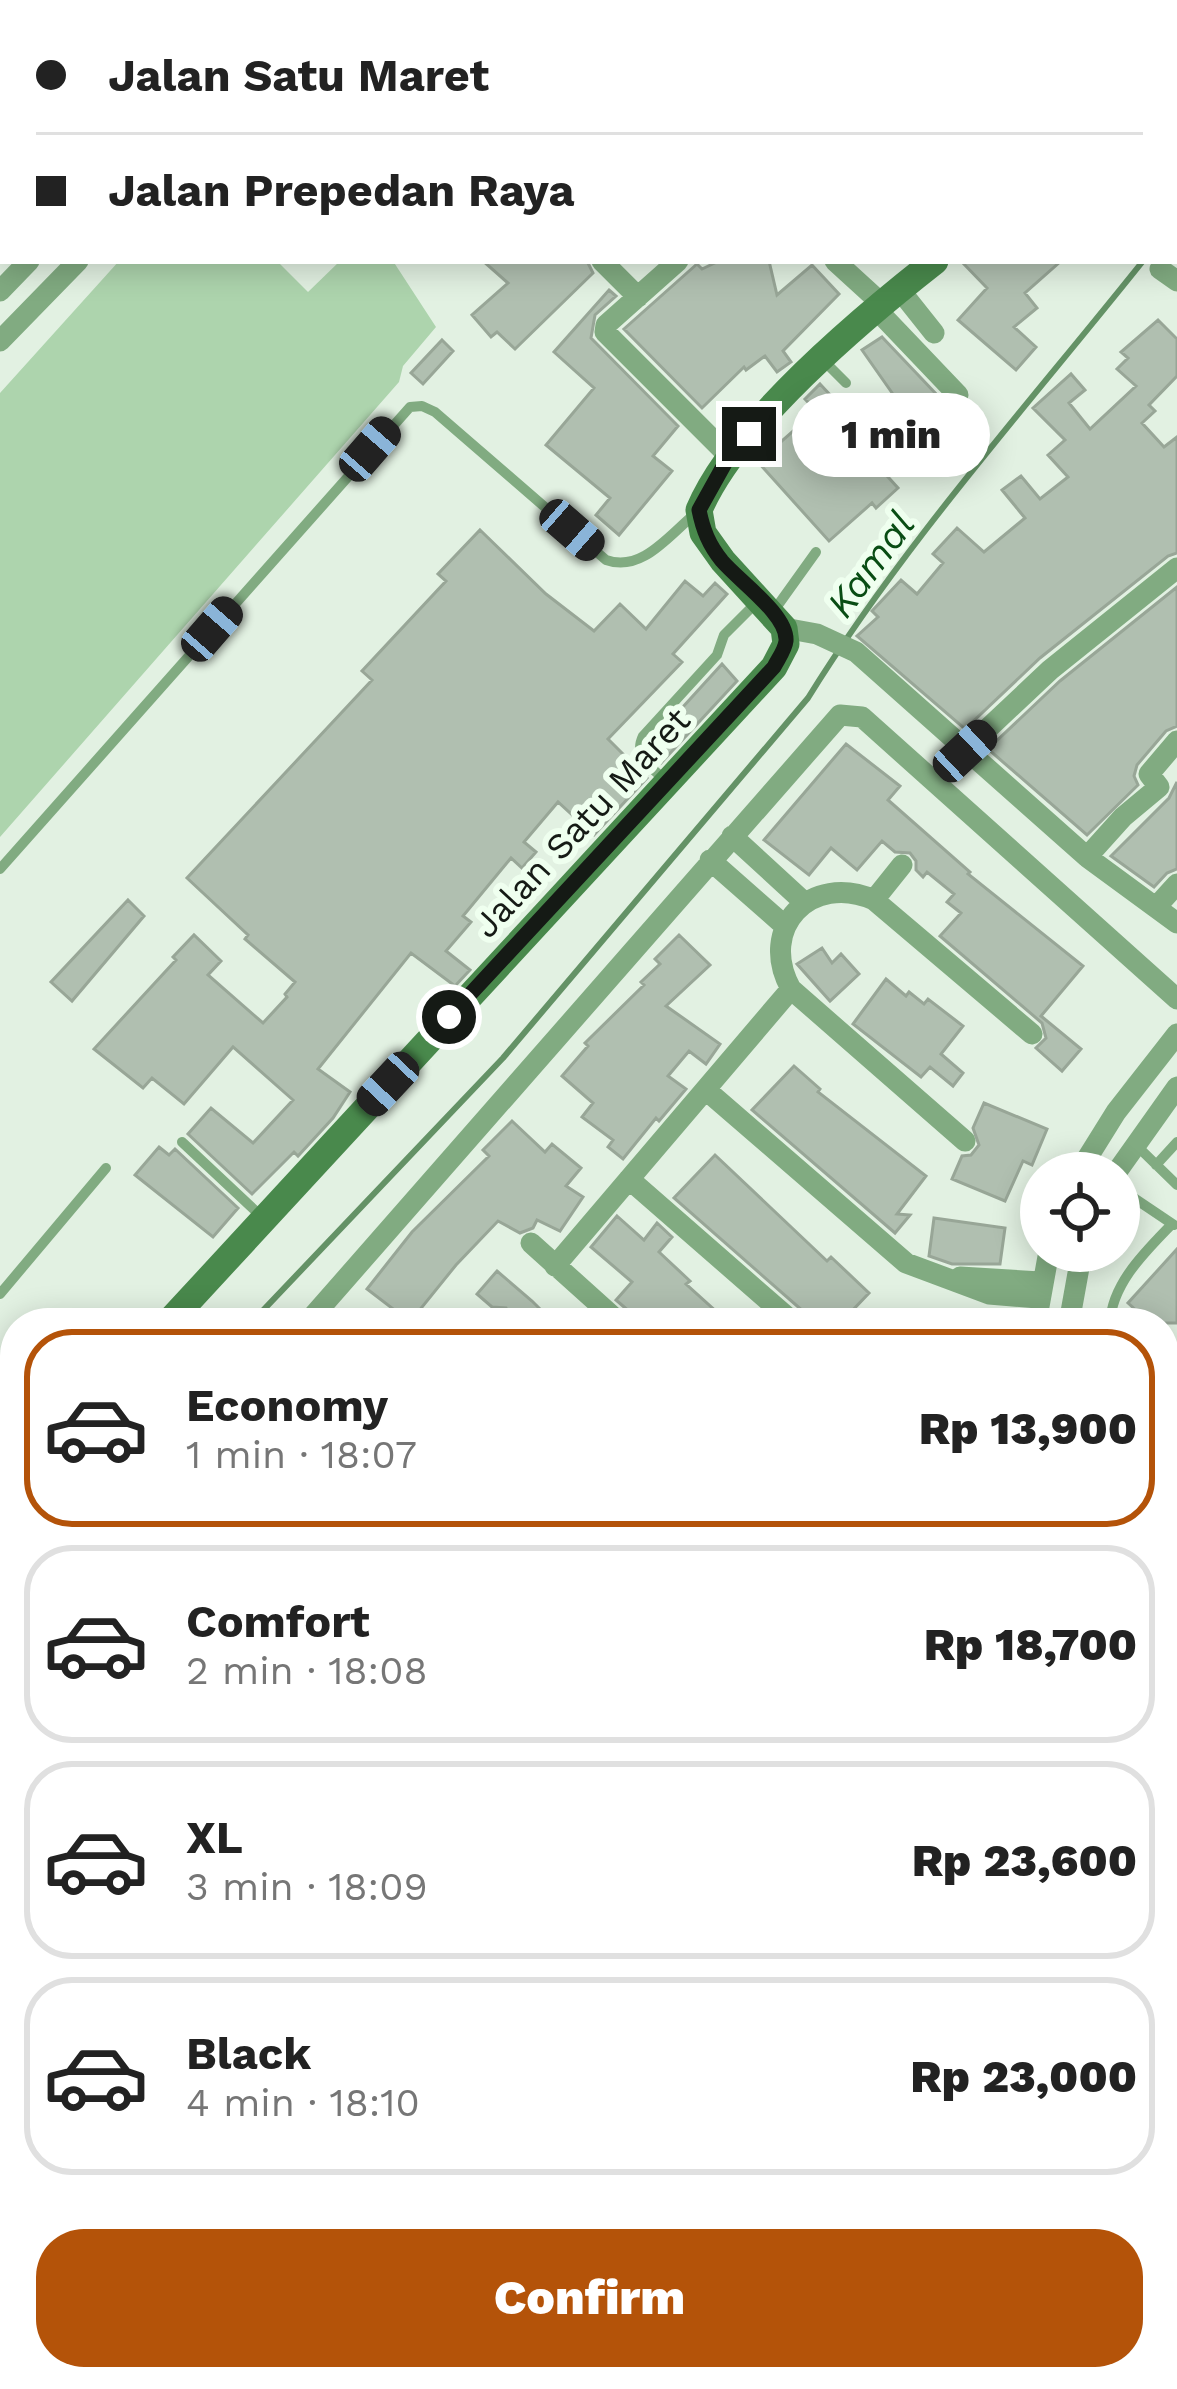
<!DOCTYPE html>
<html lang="en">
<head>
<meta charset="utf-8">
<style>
  body { margin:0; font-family:"Work Sans",sans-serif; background:#f6f6f6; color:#222; height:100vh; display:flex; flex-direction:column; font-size:45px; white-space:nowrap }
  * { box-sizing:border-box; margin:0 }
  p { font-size:39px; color:#767676 }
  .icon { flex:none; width:66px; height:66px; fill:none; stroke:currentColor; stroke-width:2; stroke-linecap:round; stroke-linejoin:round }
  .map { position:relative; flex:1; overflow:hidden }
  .side { position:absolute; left:0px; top:1308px; width:1179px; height:1083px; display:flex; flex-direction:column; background:#fff; border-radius:48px 48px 0 0; box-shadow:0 6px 30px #0003 }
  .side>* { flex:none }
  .hud { position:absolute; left:0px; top:0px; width:1179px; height:264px; box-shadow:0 6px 30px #0003; display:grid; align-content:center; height:264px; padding:0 36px; background:#fff }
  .tools { position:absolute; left:1020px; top:1152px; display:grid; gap:24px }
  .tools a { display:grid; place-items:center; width:120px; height:120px; border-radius:50%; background:#fff; box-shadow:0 6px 30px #0003; font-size:60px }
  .end { position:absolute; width:54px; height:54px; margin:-27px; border:15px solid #151a15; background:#fff; box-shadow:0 0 0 6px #fff }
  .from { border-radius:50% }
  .bubble { position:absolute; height:84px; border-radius:42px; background:#fff; box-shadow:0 6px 30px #0003; font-size:39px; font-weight:800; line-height:84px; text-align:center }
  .car { position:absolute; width:36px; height:72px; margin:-36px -18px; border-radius:15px; box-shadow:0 0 9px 3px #0007; background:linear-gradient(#222 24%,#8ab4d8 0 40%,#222 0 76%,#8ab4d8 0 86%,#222 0) }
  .hud b { display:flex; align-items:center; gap:42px; height:114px; font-size:45px }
  .hud b+b { border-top:3px solid #e0e0e0 }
  .hud i { width:30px; height:30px; background:#222 }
  ul { padding:21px 0 0; list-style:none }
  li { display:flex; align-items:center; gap:36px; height:198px; margin:0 24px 18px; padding:0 12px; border:6px solid #e0e0e0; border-radius:48px }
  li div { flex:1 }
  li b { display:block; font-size:45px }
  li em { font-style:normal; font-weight:800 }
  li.current { border-color:#b45309 }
  li>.icon { width:108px; height:108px; stroke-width:1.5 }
  .action { display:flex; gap:24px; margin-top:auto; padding:24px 36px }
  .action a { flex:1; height:138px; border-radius:48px; background:#b45309; color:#fff; font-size:48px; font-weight:800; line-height:138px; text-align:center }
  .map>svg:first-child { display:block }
  .green { fill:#add4ad }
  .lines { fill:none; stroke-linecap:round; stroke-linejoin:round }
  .stream { stroke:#649266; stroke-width:6 }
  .building { fill:#b0bfb0; stroke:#98a697; stroke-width:3 }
  .lane { stroke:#81ab81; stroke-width:10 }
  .street { stroke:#81ab81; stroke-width:21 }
  .secondary { stroke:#49894c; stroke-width:27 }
  .route { stroke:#151a15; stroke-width:15 }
  .labels { text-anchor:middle; stroke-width:12; stroke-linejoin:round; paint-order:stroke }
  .street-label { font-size:36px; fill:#151a15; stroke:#efffef }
  .water-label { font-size:39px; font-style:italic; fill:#094d14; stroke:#efffef }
</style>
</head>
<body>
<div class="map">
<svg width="1177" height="2389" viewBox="0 0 1177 2389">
  <rect width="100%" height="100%" fill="#e2f1e2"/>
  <path class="green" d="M119,261H277L308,292L340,261H393L436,327L403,366L399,382L0,837V393Z"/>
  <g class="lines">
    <path class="stream" d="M1176,219L1177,218
      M251,1323L503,1058L808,698C904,543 1029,404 1143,261
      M0,1572L15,1585
      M0,1592L15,1574
      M930,2376L945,2389"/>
  </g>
  <path class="building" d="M483,261H587L593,273L515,349L497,332L491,337L472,315L508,283Z
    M719,261H769L777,295L812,265L839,294L783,351L791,362L777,372L765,356L746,370L744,367L702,408L624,329L697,264L702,269Z
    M961,261H1061L1025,293L1037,308L1014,327L1036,347L1016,370L958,320L987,288Z
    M609,290L616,296L595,315L591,338L678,426L653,456L672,471L619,535L596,515L610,498L546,445L594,388L554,352Z
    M1158,320L1177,339V376L1149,405L1155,411L1142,423L1164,447L1177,437V553L1168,556L1040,658L965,729L857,636L878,617L872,611L901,580L917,594L943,563L933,554L957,528L984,552L1025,518L1002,490L1021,476L1040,499L1068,477L1048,455L1065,440L1033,408L1071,374L1085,390L1069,403L1090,429L1136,386L1117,369L1128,358L1121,352Z
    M882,337L939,397L909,417L862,350Z
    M442,340L453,351L423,384L411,373Z
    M820,384L848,414L838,422L898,488L876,508L872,503L829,541L758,462L816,411L805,399Z
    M480,530L546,594L594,631L620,604L646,629L685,581L703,596L715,583L727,594L673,654L682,662L608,739L647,778L594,835L558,802L524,842L536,852L522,868L511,858L463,916L471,922L446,951L470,970L455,986L411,953L318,1069L350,1092L333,1118L298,1156L294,1152L252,1194L188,1134L211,1108L253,1143L293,1100L233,1047L184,1104L152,1078L143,1088L94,1049L176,960L173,957L194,935L221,961L208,975L263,1023L287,997L285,994L295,982L245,939L248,935L187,878L372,680L362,671L446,581L438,574Z
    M1177,587V726L1166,731L1137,765L1134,776L1138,785L1087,835L988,749L1060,681Z
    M722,664L737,681L661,763L651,752L652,741Z
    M846,744L900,786L888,800L970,872L968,874L1083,966L1041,1016L1081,1049L1062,1071L1036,1048L1046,1038L1042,1023L940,936L961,913L947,902L954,894L927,872L923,877L916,870V861L910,853L895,852L882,841L857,870L831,848L809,875L764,840Z
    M1177,782V869L1167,873L1154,887L1111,856L1169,798Z
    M128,900L144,916L72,1001L51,982Z
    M679,935L710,965L666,1006L720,1044L706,1064L689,1051L668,1076L686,1089L659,1121L656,1118L623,1159L608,1147L613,1140L582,1117L593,1103L562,1076L588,1046L585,1043L644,985L641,982L660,964L655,959Z
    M822,948L832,963L841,954L859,974L830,1001L797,964Z
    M886,979L906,996L909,992L924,1004L928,999L963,1026L941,1054L963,1073L953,1086L930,1067L921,1077L853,1024Z
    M794,1066L820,1089L818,1092L926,1176L897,1214L910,1215L895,1233L752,1110Z
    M984,1103L1047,1129L1032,1165L1023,1161L1005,1201L952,1179L962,1156L971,1155L979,1145L973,1128Z
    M512,1121L545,1152L552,1144L581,1168L566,1186L583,1197L560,1231L537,1220L533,1228L520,1233L498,1221L456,1265L410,1322L367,1289L412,1232L489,1156L483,1150Z
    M159,1147L169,1155L175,1149L238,1208L213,1237L135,1175Z
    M715,1155L827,1261L831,1257L869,1293L851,1312L864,1323H809L804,1312L674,1198Z
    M617,1216L644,1240L657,1223L672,1237L659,1252L690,1281L686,1284L729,1323H635L631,1313L616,1300L632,1282L591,1247Z
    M934,1218L1005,1228L1000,1264H952L929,1256Z
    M1177,1249V1323H1150L1128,1303Z
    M497,1271L532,1301L554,1323H513L506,1308L492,1307L477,1294Z"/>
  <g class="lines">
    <path class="lane" d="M1030,0L1034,3
      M518,3L522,0
      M821,3L825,0
      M823,360L846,383
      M773,612L816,552
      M665,780C650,766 633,757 643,736L717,655L724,635L757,602
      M0,869L410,407L422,406L435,412L606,560C642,573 669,535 696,513
      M182,1142L263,1218
      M1137,1146L1177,1185
      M1156,1165L1177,1142
      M1119,1188L1174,1225
      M0,1294L106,1168
      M1110,1323C1112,1283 1146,1251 1172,1224
      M1164,1439L1177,1424
      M1164,1450L1177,1468
      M1164,1617L1177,1628
      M0,2169L15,2182"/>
    <path class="street" d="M42,0L46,3
      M556,0L559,3
      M1009,0L1012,3
      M428,3L431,0
      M0,52L3,49
      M602,261L638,297
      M678,261L606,325L605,332L729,456
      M835,261L881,303
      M1160,269L1177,281
      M899,289L934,333
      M0,291L29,261
      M876,309L958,395
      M0,341L78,261
      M784,628L817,634L856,652L1087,857L1177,923
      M965,750L1050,670L1177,568
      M732,836L805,903
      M1087,857L1123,817L1159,787L1149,774L1177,741
      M710,860L785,926
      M874,900L902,865
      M1157,906L1177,884
      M706,1090L906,1263L989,1294L1038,1298
      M965,1141L791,989C757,928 811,872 874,900L1032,1034
      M1078,1173L1116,1112L1177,1034
      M1116,1173L1177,1087
      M629,1179L794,1323
      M531,1243L620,1323
      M555,1266L791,989
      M960,1277L1040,1282
      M307,1323L840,715L862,717L1177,999
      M497,1323L498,1321
      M1036,1323L1049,1251
      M1069,1323L1082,1251
      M0,1654L15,1667
      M1164,1751L1170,1745
      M1164,1840L1177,1852
      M1164,2026L1177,2011
      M1164,2297L1177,2283
      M825,2376L840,2389
      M1005,2376L1020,2389
      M542,2389L553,2376
      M695,2389L707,2376"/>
    <path class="secondary" d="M1176,72L1177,71
      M168,1323L774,667L786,644L784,628L723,561L703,533L699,510C735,425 861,319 935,261
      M0,1508L15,1491
      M1164,1532L1177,1543
      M1164,1587L1177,1598
      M0,2232L15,2245
      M140,2376L155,2389
      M300,2389L311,2376
      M344,2389L356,2376"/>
  </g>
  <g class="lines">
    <path class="route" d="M449,1017L774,667C778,659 785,650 786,641C788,615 739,581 722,561C709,545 703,530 699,510L729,456L749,434"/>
  </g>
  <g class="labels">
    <g class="street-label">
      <text transform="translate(581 822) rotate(-47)" y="13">Jalan Satu Maret</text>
    </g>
    <g class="water-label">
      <text transform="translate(870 564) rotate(-54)" y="14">Kamal</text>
    </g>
  </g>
</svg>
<div class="tools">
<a><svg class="icon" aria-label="locate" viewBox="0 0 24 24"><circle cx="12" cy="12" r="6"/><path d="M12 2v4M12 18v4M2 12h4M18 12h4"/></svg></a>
</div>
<i class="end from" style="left:449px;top:1017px"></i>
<i class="end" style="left:749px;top:434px"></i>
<div class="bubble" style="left:792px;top:393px;width:198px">1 min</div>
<i class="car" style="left:370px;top:449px;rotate:41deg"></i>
<i class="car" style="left:572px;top:530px;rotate:131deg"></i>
<i class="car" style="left:212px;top:629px;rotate:41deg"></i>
<i class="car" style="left:965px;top:751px;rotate:47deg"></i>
<i class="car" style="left:388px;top:1084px;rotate:223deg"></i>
<div class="hud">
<b><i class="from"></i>Jalan Satu Maret</b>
<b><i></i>Jalan Prepedan Raya</b>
</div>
<section class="side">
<ul>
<li class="current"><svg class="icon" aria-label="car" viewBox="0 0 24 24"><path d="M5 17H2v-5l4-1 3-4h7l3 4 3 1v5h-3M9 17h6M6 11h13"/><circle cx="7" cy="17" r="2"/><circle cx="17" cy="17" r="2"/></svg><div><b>Economy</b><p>1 min · 18:07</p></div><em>Rp 13,900</em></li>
<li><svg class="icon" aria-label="car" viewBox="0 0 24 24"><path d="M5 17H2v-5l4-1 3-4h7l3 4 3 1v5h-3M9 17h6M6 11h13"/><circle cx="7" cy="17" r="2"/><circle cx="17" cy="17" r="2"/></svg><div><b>Comfort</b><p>2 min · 18:08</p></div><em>Rp 18,700</em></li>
<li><svg class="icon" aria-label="car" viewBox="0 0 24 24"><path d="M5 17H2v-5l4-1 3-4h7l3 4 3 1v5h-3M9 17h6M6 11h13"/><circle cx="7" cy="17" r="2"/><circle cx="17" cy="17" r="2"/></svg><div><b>XL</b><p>3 min · 18:09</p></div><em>Rp 23,600</em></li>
<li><svg class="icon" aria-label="car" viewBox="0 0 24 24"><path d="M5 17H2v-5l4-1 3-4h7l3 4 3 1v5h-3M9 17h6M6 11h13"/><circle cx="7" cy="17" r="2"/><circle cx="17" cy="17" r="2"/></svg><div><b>Black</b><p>4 min · 18:10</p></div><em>Rp 23,000</em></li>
</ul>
<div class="action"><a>Confirm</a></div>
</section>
</div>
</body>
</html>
